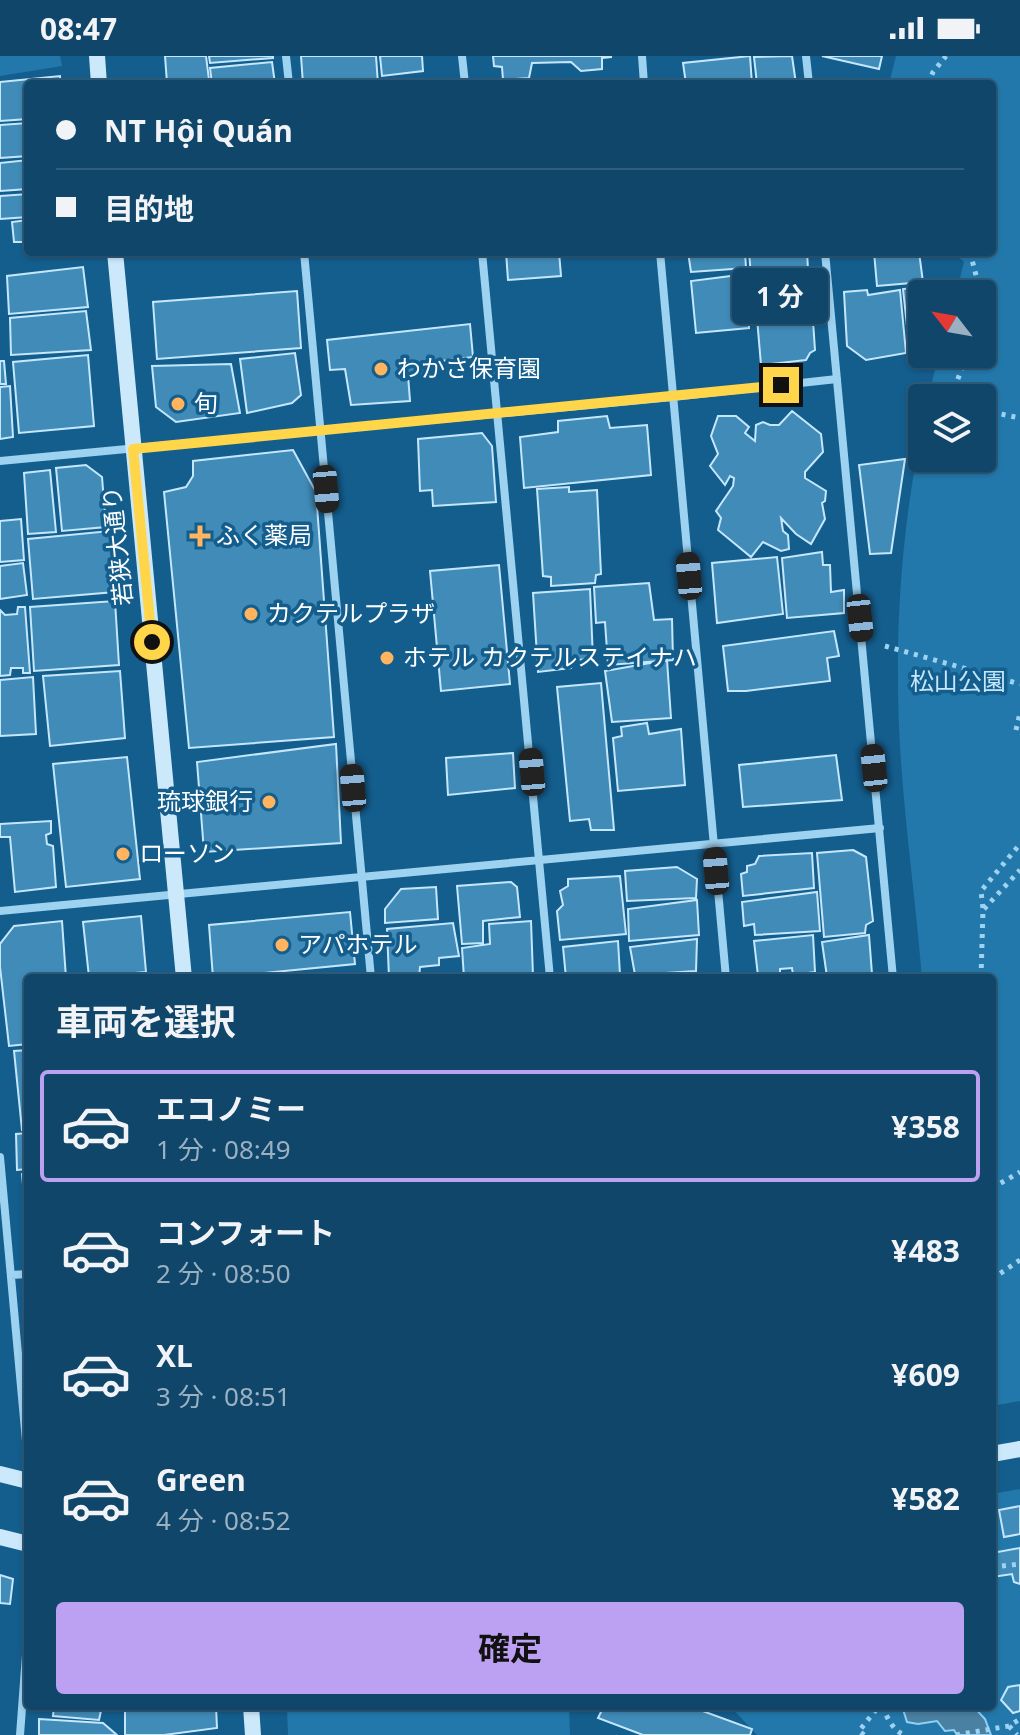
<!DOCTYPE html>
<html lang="ja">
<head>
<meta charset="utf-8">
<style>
  body { margin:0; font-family:"Noto Sans","Noto Sans JP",sans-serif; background:#1d5072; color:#f1f3f6; height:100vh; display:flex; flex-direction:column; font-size:30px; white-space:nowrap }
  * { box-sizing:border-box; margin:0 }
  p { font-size:26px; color:#9bb1c1 }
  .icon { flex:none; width:44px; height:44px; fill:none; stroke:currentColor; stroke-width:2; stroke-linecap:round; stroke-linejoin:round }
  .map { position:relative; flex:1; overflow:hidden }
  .drawer { position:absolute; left:24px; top:918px; width:972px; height:736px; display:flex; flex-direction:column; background:#0f466a; border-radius:8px; box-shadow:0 2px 6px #0004,0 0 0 2px #2f5e7e }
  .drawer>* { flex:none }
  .top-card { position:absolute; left:24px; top:24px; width:972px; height:176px; border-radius:8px; box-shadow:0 2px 6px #0004,0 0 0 2px #2f5e7e; display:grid; align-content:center; height:176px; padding:0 32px; background:#0f466a }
  .needle { width:52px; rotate:301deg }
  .controls { position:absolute; left:908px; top:224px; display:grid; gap:16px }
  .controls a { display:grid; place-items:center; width:88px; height:88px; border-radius:8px; background:#0f466a; box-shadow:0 2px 6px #0004,0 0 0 2px #2f5e7e; font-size:40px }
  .end { position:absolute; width:36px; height:36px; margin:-18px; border:10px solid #ffd54a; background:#111; box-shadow:0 0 0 4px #111 }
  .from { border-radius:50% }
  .bubble { position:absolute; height:56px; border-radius:8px; background:#0f466a; box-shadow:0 2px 6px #0004,0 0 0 2px #2f5e7e; font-size:26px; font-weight:700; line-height:56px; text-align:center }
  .car { position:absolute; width:24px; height:48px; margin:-24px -12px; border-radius:10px; box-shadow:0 0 6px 2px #0007; background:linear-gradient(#222 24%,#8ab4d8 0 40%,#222 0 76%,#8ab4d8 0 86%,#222 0) }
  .top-card b { display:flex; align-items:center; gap:28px; height:76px; font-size:30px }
  .top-card b+b { border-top:2px solid #2f5e7e }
  .top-card i { width:20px; height:20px; background:#f1f3f6 }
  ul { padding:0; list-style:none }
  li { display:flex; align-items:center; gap:24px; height:112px; margin:0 16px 12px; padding:0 16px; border:4px solid transparent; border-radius:8px }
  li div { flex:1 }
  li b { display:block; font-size:30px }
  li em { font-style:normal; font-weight:700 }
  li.on { border-color:#bca0f2 }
  li>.icon { width:72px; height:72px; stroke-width:1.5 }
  h2 { padding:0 32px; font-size:36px; line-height:96px }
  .action { display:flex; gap:16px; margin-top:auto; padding:16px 32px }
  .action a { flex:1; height:92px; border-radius:8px; background:#bca0f2; color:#111; font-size:32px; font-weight:700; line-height:92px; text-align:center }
  .status { display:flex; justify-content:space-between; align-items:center; height:56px; padding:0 40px; background:#0f466a; direction:ltr }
  .status svg { height:22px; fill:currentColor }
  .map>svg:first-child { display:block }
  .green { fill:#2378ab }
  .water { fill:#4a80a2; stroke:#90d0f4; stroke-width:2 }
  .building { fill:#408bb8; stroke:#c5e7fc; stroke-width:2 }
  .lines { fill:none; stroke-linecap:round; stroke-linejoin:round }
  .path { stroke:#9ed2f1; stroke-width:5; stroke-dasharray:4 6; stroke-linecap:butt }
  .street { stroke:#9ed2f1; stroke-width:8 }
  .secondary { stroke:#cce9fb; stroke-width:16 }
  .route { stroke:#ffd54a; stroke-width:10 }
  .poi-dot { fill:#ffb45d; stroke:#145e8e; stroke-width:3 }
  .labels { text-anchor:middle; stroke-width:7; stroke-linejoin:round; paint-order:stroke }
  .poi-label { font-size:24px; fill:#fff; stroke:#145e8e; text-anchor:start }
  .street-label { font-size:24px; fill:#fff; stroke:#145e8e }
  .park-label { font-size:24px; fill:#c5e7fc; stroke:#145e8e }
</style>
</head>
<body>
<div class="status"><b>08:47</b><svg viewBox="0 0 49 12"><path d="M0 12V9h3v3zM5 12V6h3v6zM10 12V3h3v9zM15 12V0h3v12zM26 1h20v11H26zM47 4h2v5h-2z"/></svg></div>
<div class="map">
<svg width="1020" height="1679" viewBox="0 0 1020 1679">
  <rect width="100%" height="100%" fill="#145e8e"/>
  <path class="green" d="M0,0H60L62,10L0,20Z
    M896,0H1020V1345L992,1350V922H922C914,823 898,725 898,626C897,541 905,456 922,373V402H982V342H928L939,298H982V238H956L964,206L953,196H992V28H889Z
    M1020,1433V1679H757L730,1650H992V1438Z
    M287,1650H569L570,1679H288Z"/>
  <path class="water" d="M902,1650H973L985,1663L991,1679H957L954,1674L945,1675L937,1665L918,1668L907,1666Z"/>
  <path class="building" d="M165,0H206L209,24L167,27Z
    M209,0H273V2L210,7Z
    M301,0H376L378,28H303Z
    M380,0H422L423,15L382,20Z
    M493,0H611V1L602,2V13L581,15L571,6L532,7L529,22L503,24L502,11L494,10Z
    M750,0L752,28H686L683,7Z
    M792,0L796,28H757L754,1Z
    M822,0H882L879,13Z
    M272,6L275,28H212L210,12Z
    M60,20V28H28V63L0,65V26Z
    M28,67V100L0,102V69Z
    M28,104V133L0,135V107Z
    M28,138V161L0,163V140Z
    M28,164V186H14L12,166Z
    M506,196H559L561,220L508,224Z
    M688,196H745L746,212L691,216Z
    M749,196H807L808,213L751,220Z
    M874,196H919L923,226L877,230Z
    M83,211L88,251L9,258L7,220Z
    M747,218L749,272L696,277L691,225Z
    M810,221L815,294L810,297L806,304L761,309L754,227Z
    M936,229L937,238H922V286L909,288L903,233Z
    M867,234L868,239L900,234L906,297L866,304L847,290L844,236Z
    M297,235L301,292L157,303L153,246Z
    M86,255L91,294L11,299L10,262Z
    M470,268L473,301L442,305L440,315L408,319L410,345L351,349L345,313L330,314L327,284Z
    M295,297L301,339L292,347L247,357L240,303Z
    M88,299L94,370L19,377L13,306Z
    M0,305H4L6,328H0Z
    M231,308L240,357L176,366L156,351L152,310Z
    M10,330L13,381L0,383V331Z
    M792,355L821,378L823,396L805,416V422L826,435L825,445L822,447L825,463L811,488L796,478L781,462L783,475L788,479L789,493L781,495L763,486L751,501L718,474L721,462L716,455L733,430L734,422L730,420L725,429L710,410L718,398L711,380L718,360H736L749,371L745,377L755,385L756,369L763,366L770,369H779Z
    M607,360L610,372L647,369L651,419L524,432L520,381L558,376V365Z
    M482,377L492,390L496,446L433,450L432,434L420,435L418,383Z
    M293,394L316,436L334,681L189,692L164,436L186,431L193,420V405Z
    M905,403L891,497L870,498L859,409Z
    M86,409L102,421L106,471L62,475L56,412Z
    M50,414L56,476L28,478L24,417Z
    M569,431V436L597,434L601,518L596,519L595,527L551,530V521L543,520L537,433Z
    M21,463L24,504L0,506V465Z
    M110,475L115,536L33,543L28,483Z
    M822,496L823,509H830L831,536L844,534V557L787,562L782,502Z
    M777,501L783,558L717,567L712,507Z
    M23,507L27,539L0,543V510Z
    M499,509L510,628L441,635L430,515Z
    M649,527L654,564L672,563L673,604L608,609L605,566L596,567L594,531Z
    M590,533L593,603L575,604L571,612L538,616L533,537Z
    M115,545L119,609L34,615L30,551Z
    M18,551H25L30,617H23V612H11L10,619L0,620V554L5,559L17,558Z
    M834,575L839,600L827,602L830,625L746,635H728L723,590Z
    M667,604L671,662L612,666L605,615Z
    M120,615L125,682L50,690L43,620Z
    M33,621L36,678L0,680V624Z
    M601,627L614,774H591L589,763L570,765L557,631Z
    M647,667L649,678L681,673L685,729L618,735L613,682L622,680L621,671Z
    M336,688L341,787L204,796L197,706Z
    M513,697L515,732L448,739L446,702Z
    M836,699L842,744L743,751L739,709Z
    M127,701L140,823L66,831L53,708Z
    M51,765V777L46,779L47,788L53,790L56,831L15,836L10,781H0V768Z
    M853,794L866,801L873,865L866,869L865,877L824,881L817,797Z
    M812,797L814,832L743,840L741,818L747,816V810L755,808L759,800Z
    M677,811L697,823L696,842L627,845L625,815Z
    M620,820L626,878L560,884L557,855L563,849L560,835L568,830V823Z
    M511,826L517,831L520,861L483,865V887L462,888L457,830Z
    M436,831L438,863L385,867V853L401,833Z
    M817,836L820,875L755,879L754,868L744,870L742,846Z
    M697,844L699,879L629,885L628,853Z
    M350,856L355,908L213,922L209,869Z
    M141,860L146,916L89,921L83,866Z
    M62,865L66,922H28V988L9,990L0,911V888L14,870Z
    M531,865L533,920L464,922L462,892L490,888L489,868Z
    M453,867L459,900L439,902V909L420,911L419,922H389L387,873Z
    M813,879L815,916L793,919L792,912L780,913V919L758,920L754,885Z
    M869,879L872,918L827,921L822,886Z
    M697,883L696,915L635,919L630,891Z
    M618,885L620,919L566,922L563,891Z
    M702,917V922H654Z
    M28,994V1073L22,1074L14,995Z
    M28,1077V1113L17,1114L16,1078Z
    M28,1117V1149L25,1150L22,1118Z
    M1020,1450V1478L1004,1481L999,1454Z
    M1020,1492V1528L1014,1526L1012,1518L992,1521V1497Z
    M0,1519L13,1523L10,1548L0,1547Z
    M1020,1629V1655L1013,1657L1001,1644L1008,1631Z
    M54,1650H102L99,1664L53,1660Z
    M125,1650H216L217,1672L164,1679H125Z
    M604,1650H689L752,1673L750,1679H643L598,1662Z
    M39,1663L103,1667L117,1679H39Z"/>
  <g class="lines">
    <path class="path" d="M928,28L933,16L946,0
      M970,196L977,223V238
      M951,342L967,298
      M982,354L1020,362
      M885,590L1020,628
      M1016,674L1020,657
      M984,853L1020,814
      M981,922L983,853L981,835L1020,788
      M992,1132L1020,1116
      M992,1223L1020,1204
      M992,1511L1020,1508
      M883,1650C886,1661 894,1676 905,1679
      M1009,1670L1017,1679
      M864,1679L859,1675L879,1650
      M956,1679L1009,1670L1020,1663"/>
    <path class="street" d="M286,0L289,28
      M462,0L465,28
      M642,0L644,28
      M806,0L809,28
      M304,196L371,922
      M482,196L550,922
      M660,196L726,922
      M825,196L893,922
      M0,405L673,341L837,323
      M0,855L880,772
      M0,1101L28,1407
      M11,1219L28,1218
      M20,1679L28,1572"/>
    <path class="secondary" d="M97,0L99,28
      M115,196L184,922
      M992,1398L1020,1393
      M0,1418L28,1425
      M0,1481L28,1488
      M251,1650L253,1679"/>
  </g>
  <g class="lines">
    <path class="route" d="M152,586L133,393L781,329"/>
  </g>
  <g class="poi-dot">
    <circle cx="381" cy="313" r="8"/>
    <circle cx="178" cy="348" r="8"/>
    <path d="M196 468h8v8h8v8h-8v8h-8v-8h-8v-8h8z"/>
    <circle cx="251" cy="558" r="8"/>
    <circle cx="387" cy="602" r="8"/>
    <circle cx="269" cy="746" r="8"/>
    <circle cx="123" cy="798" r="8"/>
    <circle cx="282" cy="889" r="8"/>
  </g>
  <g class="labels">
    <g class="poi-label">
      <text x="397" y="321">わかさ保育園</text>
      <text x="194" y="356">旬</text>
      <text x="216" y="488">ふく薬局</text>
      <text x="267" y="566">カクテルプラザ</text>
      <text x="403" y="610">ホテル カクテルステイナハ</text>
      <text x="253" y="754" text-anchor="end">琉球銀行</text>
      <text x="139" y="806">ローソン</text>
      <text x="298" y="897">アパホテル</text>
    </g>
    <g class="street-label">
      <text transform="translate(118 490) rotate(-96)" y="8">若狭大通り</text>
    </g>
    <g class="park-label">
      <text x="958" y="634">松山公園</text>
    </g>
  </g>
</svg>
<div class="controls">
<a><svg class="needle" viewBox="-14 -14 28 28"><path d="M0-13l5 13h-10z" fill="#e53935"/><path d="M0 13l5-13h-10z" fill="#9bb1c1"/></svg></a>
<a><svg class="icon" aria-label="layers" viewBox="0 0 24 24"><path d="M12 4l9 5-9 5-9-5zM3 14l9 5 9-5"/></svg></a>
</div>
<i class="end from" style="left:152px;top:586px"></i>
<i class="end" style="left:781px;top:329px"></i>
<div class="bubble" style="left:732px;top:212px;width:96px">1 分</div>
<i class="car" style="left:326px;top:433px;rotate:175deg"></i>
<i class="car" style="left:689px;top:520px;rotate:355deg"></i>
<i class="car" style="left:860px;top:562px;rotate:174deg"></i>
<i class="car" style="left:874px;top:712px;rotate:354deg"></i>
<i class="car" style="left:532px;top:716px;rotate:355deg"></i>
<i class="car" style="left:353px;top:732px;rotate:355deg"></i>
<i class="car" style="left:716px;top:815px;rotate:355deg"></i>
<div class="top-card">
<b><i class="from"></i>NT Hội Quán</b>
<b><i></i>目的地</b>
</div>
<section class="drawer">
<h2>車両を選択</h2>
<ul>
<li class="on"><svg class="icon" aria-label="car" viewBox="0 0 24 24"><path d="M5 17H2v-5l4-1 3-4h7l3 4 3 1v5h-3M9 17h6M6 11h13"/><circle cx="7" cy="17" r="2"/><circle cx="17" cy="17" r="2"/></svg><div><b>エコノミー</b><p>1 分 · 08:49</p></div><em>¥358</em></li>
<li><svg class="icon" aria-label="car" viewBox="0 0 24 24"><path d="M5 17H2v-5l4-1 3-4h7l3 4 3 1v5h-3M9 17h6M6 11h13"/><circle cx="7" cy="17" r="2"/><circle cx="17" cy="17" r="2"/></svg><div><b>コンフォート</b><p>2 分 · 08:50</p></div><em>¥483</em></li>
<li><svg class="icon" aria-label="car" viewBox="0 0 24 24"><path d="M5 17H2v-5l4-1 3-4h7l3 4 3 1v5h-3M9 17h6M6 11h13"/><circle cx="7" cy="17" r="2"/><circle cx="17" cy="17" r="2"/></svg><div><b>XL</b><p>3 分 · 08:51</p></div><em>¥609</em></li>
<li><svg class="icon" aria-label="car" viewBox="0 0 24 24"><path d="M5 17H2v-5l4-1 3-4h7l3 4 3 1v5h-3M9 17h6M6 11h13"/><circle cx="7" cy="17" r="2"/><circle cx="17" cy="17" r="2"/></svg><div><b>Green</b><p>4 分 · 08:52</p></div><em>¥582</em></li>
</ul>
<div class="action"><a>確定</a></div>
</section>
</div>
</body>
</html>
